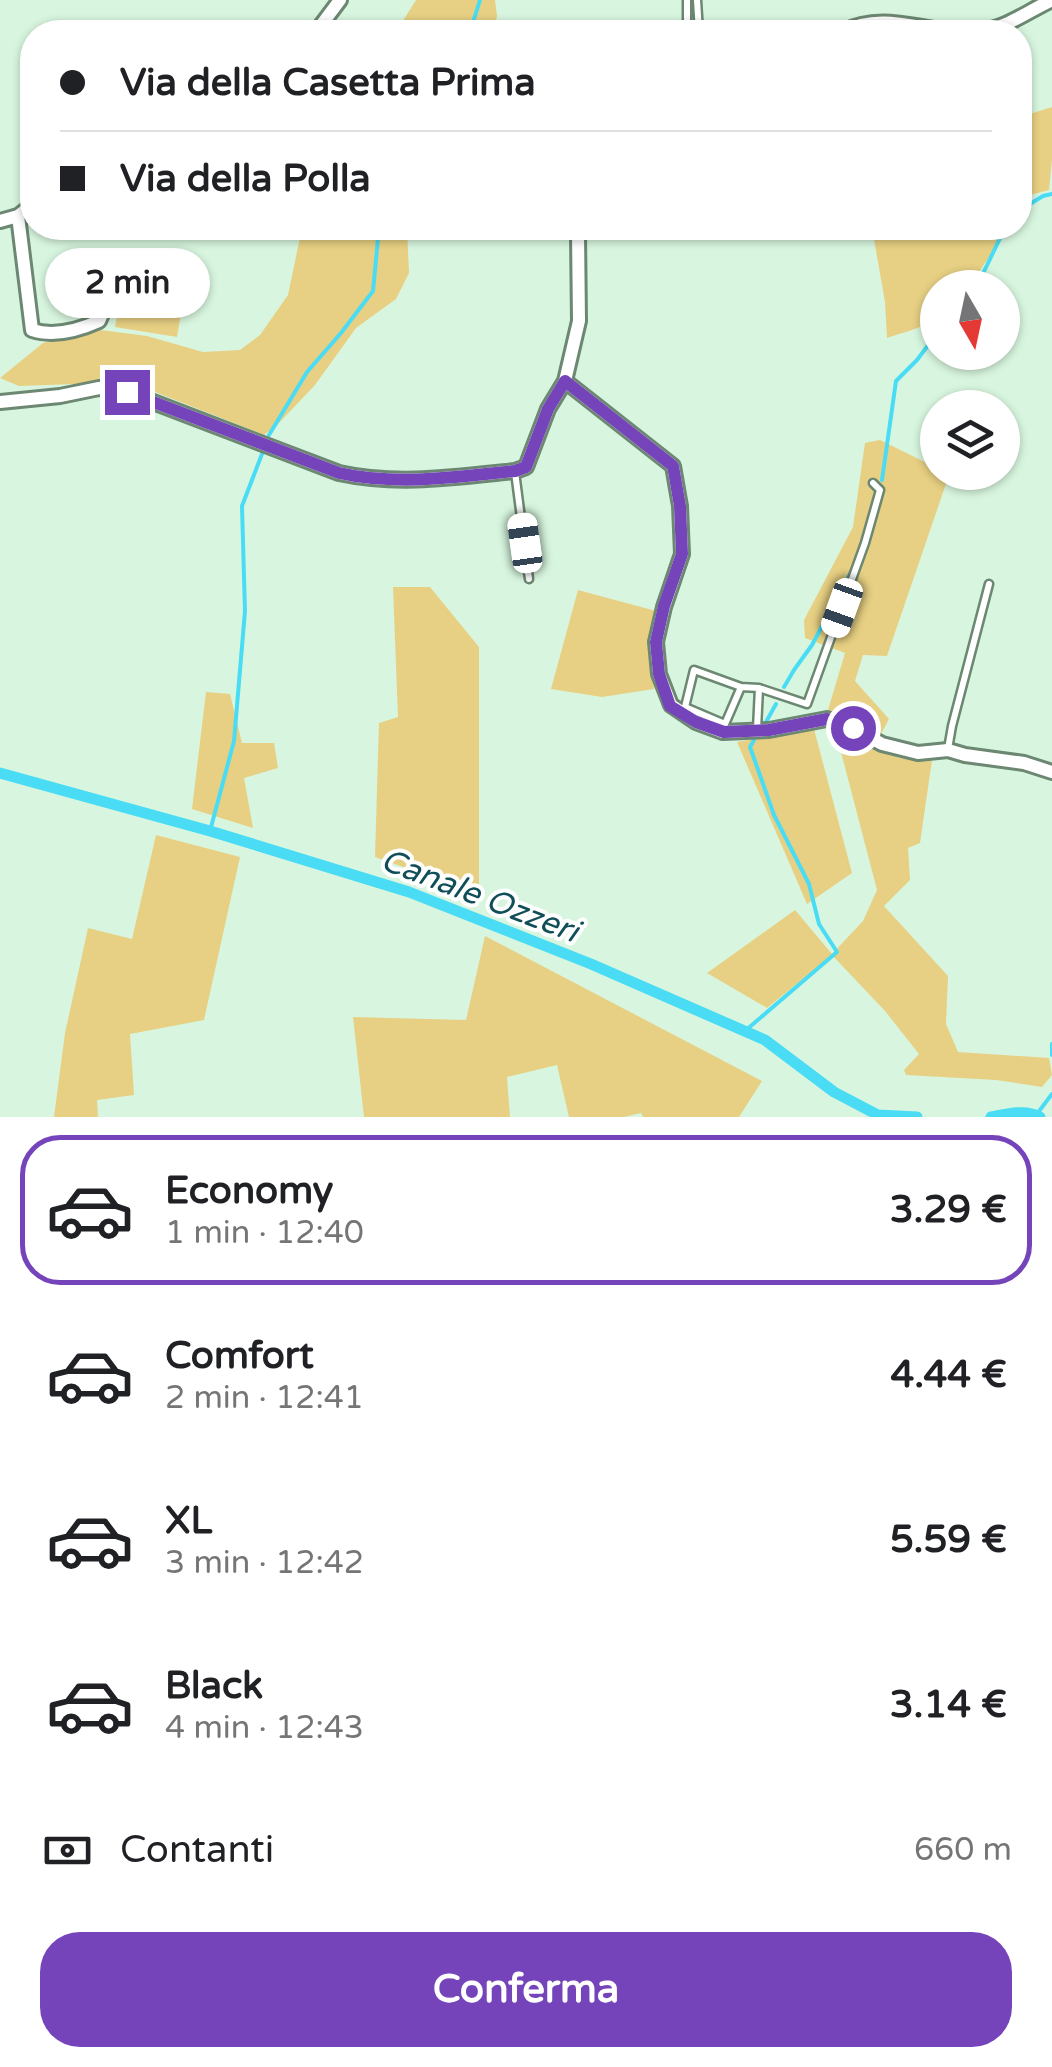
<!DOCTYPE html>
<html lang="it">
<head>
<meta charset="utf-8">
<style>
  body { margin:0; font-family:"Varela Round",sans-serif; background:#f2f2f2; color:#202124; height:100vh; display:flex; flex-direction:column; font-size:38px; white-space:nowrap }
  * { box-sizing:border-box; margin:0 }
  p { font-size:32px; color:#757577 }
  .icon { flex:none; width:55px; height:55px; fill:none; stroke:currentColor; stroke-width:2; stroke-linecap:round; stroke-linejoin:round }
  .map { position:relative; height:1117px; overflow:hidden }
  .drawer { display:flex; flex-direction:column; background:#fff; flex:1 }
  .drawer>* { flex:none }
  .hud { position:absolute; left:20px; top:20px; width:1012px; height:220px; border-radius:40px; box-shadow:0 2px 8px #0004; display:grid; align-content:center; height:220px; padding:0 40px; background:#fff }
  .needle { width:65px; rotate:171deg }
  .fabs { position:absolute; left:920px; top:270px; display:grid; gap:20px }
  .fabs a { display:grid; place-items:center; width:100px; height:100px; border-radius:50%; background:#fff; box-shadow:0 2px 8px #0004; font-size:50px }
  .end { position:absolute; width:45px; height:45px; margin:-22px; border:12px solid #7544bb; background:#fff; box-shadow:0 0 0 5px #fff }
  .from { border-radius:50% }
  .bubble { position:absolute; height:70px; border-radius:35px; background:#fff; box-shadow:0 2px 8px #0004; font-size:32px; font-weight:700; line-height:70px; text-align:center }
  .car { position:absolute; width:30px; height:60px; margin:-30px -15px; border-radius:12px; box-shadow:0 0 8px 2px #0007; background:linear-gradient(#fff 24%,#345 0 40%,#fff 0 76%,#345 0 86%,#fff 0) }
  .hud b { display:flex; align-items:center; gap:35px; height:95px; font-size:38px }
  .hud b+b { border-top:2px solid #e0e0e0 }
  .hud i { width:25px; height:25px; background:#202124 }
  ul { padding:18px 0 0; list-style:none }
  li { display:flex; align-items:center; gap:30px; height:150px; margin:0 20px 15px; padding:0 20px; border:5px solid transparent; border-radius:40px }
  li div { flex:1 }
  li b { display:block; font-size:38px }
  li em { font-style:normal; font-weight:700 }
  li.on { border-color:#7544bb }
  li>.icon { width:90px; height:90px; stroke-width:1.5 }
  .pay { display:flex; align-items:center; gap:25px; height:110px; padding:0 40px; font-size:38px }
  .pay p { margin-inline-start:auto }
  .primary-button { display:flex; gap:20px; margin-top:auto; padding:20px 40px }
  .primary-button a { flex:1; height:115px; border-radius:40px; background:#7544bb; color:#fff; font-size:40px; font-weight:700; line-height:115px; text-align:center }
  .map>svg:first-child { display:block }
  .green { fill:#e7d083 }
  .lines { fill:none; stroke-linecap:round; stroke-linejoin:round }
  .stream { stroke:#49dcf4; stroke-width:4 }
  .canal { stroke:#49dcf4; stroke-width:11 }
  .service-casing { stroke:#6c8772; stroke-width:11 }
  .minor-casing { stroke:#6c8772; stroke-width:18 }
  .service { stroke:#fff; stroke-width:6 }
  .minor { stroke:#fff; stroke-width:12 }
  .route { stroke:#7544bb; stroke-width:12 }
  .labels { text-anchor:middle; stroke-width:8; stroke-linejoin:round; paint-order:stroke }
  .water-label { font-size:32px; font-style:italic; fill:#104f59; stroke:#fff }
</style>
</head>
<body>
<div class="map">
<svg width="1052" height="1117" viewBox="0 0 1052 1117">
  <rect width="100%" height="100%" fill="#d8f6df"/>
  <path class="green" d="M416,0H495L497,16L493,32H396Z
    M1052,107V159L1049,190L1030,195L1020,210V117Z
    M302,228H407L409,273L396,299L356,328L315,385L277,425L264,435L130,382L19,386L0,378L43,343L93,329L147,336L203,352L240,350L260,335L288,295Z
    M872,228H1009L972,282L961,287L938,288C938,329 921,326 887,338L885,302Z
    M127,257L189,267L177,337L115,327Z
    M880,440L937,468L938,472L949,475L887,656L863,655L855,681L889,719L881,734L828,710L845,653L805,638L804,620L853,527L865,443Z
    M393,587H430L479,647V894L375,857L379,723L398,717Z
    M578,590L656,611L649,654L654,689L602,697L551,689Z
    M206,692L230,694L242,743H274L278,768L244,778L253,828L192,809Z
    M814,729L852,873L807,904L737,742Z
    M835,729L864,740L899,758L932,760L920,843L908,848L910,880L884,906L948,976L946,1024L958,1052L1049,1058L1052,1075L1042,1087L996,1080L906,1075L904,1070L919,1054L885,1011L832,955L767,1008L707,973L795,910L832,954L863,921L877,890Z
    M156,835L240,857L204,1020L130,1034L134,1095L97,1100L98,1117H54L65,1033L88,928L132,939Z
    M485,936L762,1081L739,1117H643L641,1113L624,1117H569L557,1065L507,1077L510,1117H364L353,1017L466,1020Z"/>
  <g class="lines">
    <path class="stream" d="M470,32L480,0
      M1020,210L1043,196L1052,194
      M976,288L1005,228
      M269,435L307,372L341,333L373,291L379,228
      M882,480L896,381L917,360L938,332
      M784,687L794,670L812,645L852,570
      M766,722L776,704
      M210,831L234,741L245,611L242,506L262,454
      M745,1031L837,952L819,924L809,884L774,815L750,747L754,740
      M1052,1044V1055
      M1037,1114L1052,1094"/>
    <path class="canal" d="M0,773L210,831L409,892L591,964L765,1040L834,1092L878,1115L917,1117
      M991,1117C1007,1114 1025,1109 1040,1117"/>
    <g class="service-casing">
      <path id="service" d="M687,0V32
        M697,0L699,32
        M515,472L529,579
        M741,687L694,670L685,707L725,724L741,687L759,688
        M757,729L759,688L807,704L865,543L880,490L873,483
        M948,749L952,726L989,584"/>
    </g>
    <g class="minor-casing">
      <path id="minor" d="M316,32L340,0
        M842,32C889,8 932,38 981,31C1007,28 1028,11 1052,0
        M18,216L32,330C54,337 79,330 99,321L106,305
        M0,221L18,216L32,205
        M565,381L673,466L680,506L682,554L664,607L656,642L659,674L671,705L696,722L723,732L769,730L827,719L853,728L882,744L918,753L948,750L965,755L1024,763L1052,772
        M0,402L60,396L99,388L127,392L339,473C398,486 456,477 515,471L526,467L548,409L565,381L579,321L578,234L580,228"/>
    </g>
    <use href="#service" class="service"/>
    <use href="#minor" class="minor"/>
  </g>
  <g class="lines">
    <path class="route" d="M127,392L339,473C398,486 456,477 515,471L526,467L548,409L565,381L673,466L680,506L682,554L664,606L656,642L659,674L670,706L696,722L724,732L769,730L827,719L853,728"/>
  </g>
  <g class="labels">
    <g class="water-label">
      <text transform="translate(480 895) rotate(21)" y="11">Canale Ozzeri</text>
    </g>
  </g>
</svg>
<div class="fabs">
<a><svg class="needle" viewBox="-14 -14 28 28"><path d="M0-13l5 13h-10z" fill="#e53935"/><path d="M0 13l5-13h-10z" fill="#757577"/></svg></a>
<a><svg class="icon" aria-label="layers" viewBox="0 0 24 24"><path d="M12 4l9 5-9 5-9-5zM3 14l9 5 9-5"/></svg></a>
</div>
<i class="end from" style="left:853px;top:728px"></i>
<i class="end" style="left:127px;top:392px"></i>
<div class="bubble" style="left:45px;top:248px;width:165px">2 min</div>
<i class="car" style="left:525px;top:543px;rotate:352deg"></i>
<i class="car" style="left:842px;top:608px;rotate:200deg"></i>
<div class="hud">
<b><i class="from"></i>Via della Casetta Prima</b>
<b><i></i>Via della Polla</b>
</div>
</div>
<section class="drawer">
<ul>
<li class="on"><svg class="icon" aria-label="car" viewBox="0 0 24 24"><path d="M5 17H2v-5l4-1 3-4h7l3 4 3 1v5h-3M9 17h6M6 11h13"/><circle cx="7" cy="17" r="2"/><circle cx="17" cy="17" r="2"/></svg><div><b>Economy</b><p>1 min · 12:40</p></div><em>3.29 €</em></li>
<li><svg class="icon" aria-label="car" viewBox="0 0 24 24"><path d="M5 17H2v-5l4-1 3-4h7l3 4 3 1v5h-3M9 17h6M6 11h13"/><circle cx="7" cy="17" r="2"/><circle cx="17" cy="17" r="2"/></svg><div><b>Comfort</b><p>2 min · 12:41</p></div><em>4.44 €</em></li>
<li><svg class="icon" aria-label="car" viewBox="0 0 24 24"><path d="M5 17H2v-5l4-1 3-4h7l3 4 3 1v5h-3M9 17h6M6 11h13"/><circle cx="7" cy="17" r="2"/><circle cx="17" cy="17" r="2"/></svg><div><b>XL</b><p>3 min · 12:42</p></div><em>5.59 €</em></li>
<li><svg class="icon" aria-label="car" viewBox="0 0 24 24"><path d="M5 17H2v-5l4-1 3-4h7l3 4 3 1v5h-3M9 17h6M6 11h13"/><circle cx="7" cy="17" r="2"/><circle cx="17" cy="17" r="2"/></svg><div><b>Black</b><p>4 min · 12:43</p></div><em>3.14 €</em></li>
</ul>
<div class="pay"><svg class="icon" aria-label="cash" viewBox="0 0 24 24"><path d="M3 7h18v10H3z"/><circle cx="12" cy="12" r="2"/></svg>Contanti<p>660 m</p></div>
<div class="primary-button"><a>Conferma</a></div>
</section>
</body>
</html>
